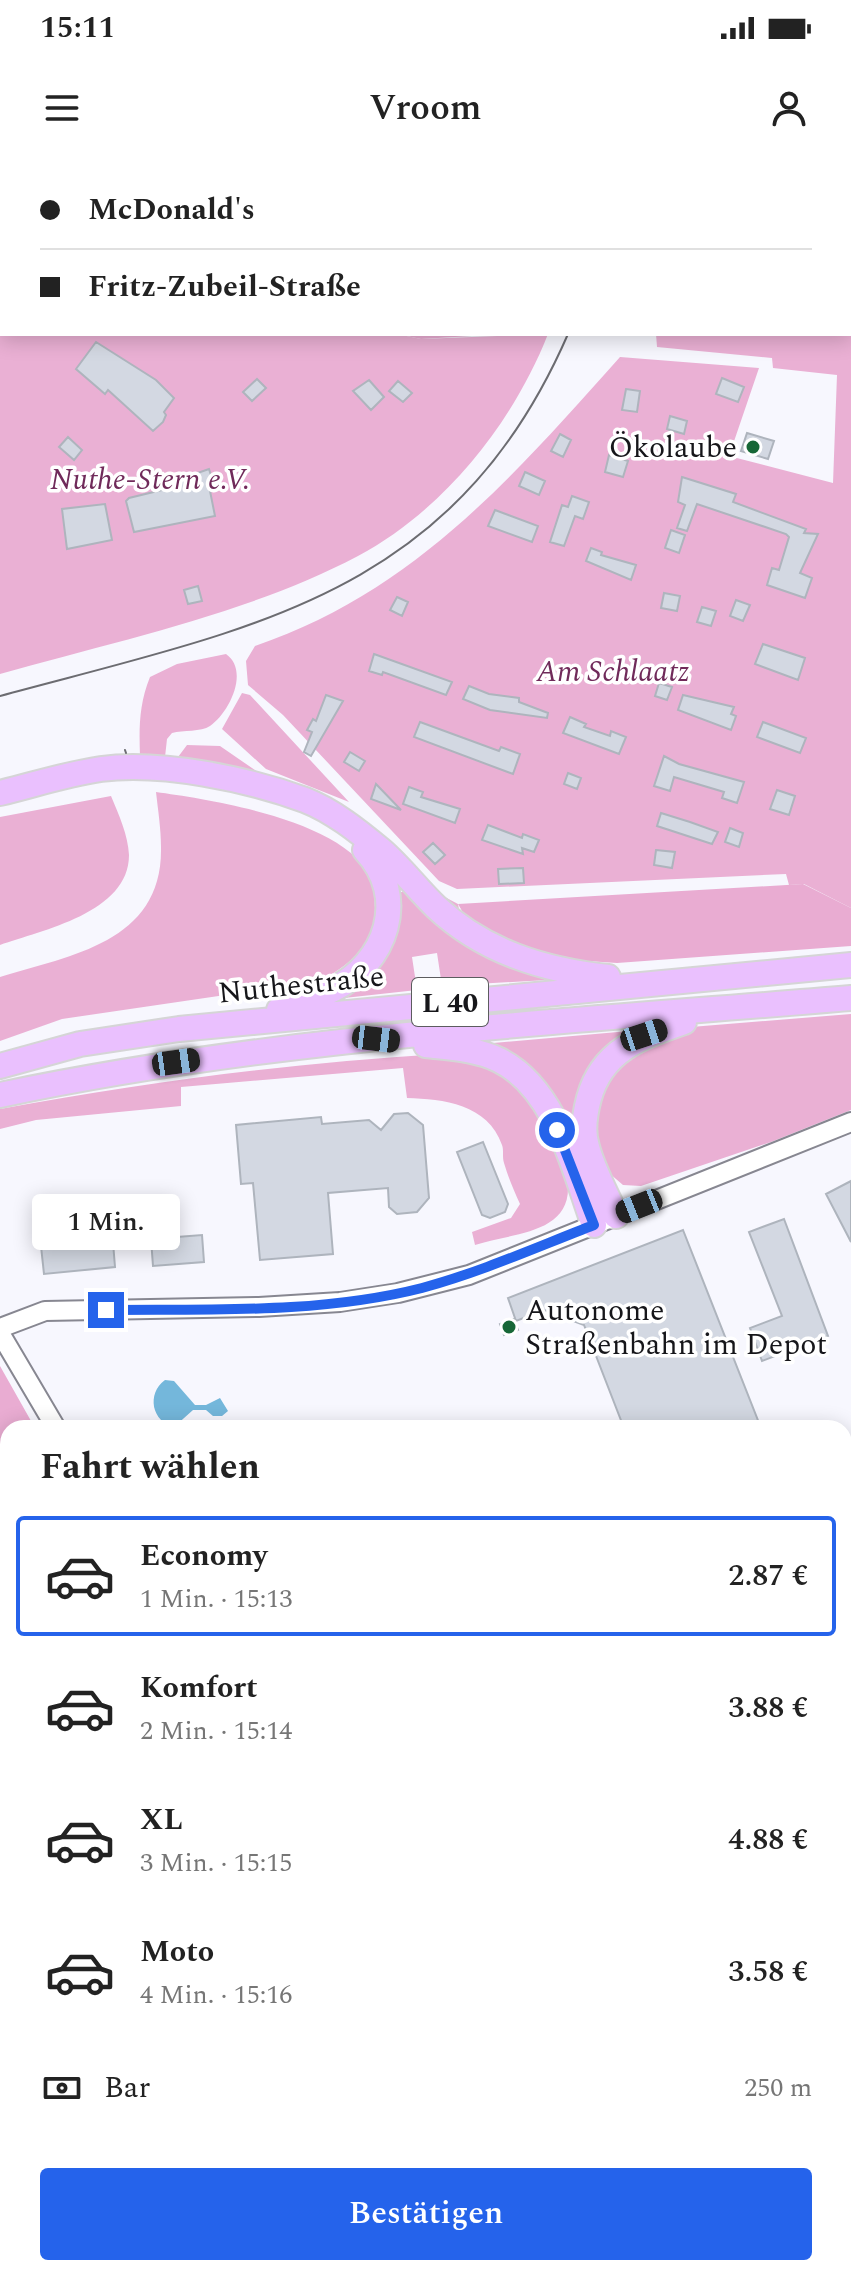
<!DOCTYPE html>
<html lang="de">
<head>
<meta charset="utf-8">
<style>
  body { margin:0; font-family:Spectral,serif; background:#f6f6f6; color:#222; height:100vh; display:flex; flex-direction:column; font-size:30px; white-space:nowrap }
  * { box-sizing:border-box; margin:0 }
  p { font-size:26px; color:#767676 }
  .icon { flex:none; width:44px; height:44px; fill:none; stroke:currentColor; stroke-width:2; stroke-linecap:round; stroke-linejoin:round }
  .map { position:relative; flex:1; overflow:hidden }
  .sheet { position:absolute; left:0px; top:1260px; width:852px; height:856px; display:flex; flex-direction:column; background:#fff; border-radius:24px 24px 0 0; box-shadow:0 4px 20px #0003 }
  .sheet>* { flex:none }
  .hud { position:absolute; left:0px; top:0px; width:852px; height:176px; box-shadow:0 4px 20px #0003; display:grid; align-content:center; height:176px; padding:0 40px; background:#fff }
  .end { position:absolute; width:36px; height:36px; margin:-18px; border:10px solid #2563eb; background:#fff; box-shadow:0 0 0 4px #fff }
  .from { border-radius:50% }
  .bubble { position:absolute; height:56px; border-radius:8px; background:#fff; box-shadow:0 4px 20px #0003; font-size:26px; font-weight:600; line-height:56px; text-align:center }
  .car { position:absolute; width:24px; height:48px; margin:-24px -12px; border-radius:10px; box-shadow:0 0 6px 2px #0007; background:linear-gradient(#222 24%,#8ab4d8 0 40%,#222 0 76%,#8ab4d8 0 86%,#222 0) }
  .hud b { display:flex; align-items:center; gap:28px; height:76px; font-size:30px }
  .hud b+b { border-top:2px solid #e0e0e0 }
  .hud i { width:20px; height:20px; background:#222 }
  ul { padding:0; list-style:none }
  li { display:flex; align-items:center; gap:24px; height:120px; margin:0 16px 12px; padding:0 24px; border:4px solid transparent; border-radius:8px }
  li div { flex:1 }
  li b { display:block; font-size:30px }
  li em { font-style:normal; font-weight:600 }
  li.active { border-color:#2563eb }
  li>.icon { width:72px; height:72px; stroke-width:1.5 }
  h2 { padding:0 40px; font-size:36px; line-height:96px }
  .pay { display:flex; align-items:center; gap:20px; height:88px; padding:0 40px; font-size:30px }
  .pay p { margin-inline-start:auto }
  .cta { display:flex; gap:16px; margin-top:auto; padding:16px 40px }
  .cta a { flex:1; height:92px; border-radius:8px; background:#2563eb; color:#fff; font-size:32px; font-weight:600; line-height:92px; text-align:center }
  .status { display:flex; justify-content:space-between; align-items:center; height:56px; padding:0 40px; background:#fff; direction:ltr }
  .status svg { height:22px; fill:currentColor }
  header { display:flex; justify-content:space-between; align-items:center; height:104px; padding:0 40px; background:#fff; font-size:36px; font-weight:600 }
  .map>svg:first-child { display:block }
  .green { fill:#eab0d4 }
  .forest { fill:#e9acd2 }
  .water { fill:#74b7db }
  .building { fill:#d3d8e2; stroke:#aeb4bd; stroke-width:2 }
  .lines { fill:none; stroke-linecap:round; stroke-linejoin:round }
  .minor-casing { stroke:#878791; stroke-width:18 }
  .tertiary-casing { stroke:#878791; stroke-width:22 }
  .trunk-casing { stroke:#d5d5d6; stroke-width:28 }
  .minor { stroke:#fff; stroke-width:14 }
  .tertiary { stroke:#fff; stroke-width:18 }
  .trunk { stroke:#eac0fe; stroke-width:24 }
  .tram { stroke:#6c6c71; stroke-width:2 }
  .rail { stroke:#6c6c71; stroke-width:5; stroke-dasharray:10 10; stroke-linecap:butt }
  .route { stroke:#2563eb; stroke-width:10 }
  .poi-dot { fill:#176737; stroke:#fff; stroke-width:3 }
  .labels { text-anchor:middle; stroke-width:7; stroke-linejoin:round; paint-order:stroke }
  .shield { fill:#fff; stroke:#5c5c5f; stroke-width:2 }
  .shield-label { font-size:28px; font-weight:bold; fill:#16161a }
  .poi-label { font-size:30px; fill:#16161a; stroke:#fff; text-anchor:end }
  .park-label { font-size:30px; font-style:italic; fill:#702a5a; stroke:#fff }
  .street-label { font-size:30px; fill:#16161a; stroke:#fff }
</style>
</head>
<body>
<div class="status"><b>15:11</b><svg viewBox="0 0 49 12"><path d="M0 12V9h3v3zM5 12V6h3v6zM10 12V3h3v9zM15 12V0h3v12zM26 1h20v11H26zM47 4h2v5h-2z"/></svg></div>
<header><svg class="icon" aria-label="menu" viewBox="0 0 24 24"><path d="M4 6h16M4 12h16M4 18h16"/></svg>Vroom<svg class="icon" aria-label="person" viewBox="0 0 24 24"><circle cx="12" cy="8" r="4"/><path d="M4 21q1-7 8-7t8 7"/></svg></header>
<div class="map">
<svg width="851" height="2116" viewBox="0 0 851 2116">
  <rect width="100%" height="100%" fill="#f7f7fe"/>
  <path class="green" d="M24,0L28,2H2V174H397L421,179L548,174C513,263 444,350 358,396C248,454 119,480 0,514V1Z
    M268,0H583L268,2Z
    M851,146V748L804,724L789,725L786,714L457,729L439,721L283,555L248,525L246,501L255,486C413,432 512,318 620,197L759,208L729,296L833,323L837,215L773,208L772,198L657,187L656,174H850Z
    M226,494C250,511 229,553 210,566C201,572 183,570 172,573L167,579L165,597L140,596C139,568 139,544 150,517L177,504Z
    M242,533L250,535L349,642L266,609L222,569Z
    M187,585L220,586L265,617L320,637L358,657L382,676L439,734L458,744L460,755L367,671L318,640L257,619L180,605L178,597Z
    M156,632C213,640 352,661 373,723C376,730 374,741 375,748C377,783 348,806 320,821L62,859L0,881V817C72,795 163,782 161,687C161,669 158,650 156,632Z
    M111,636C119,655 128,675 129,695C129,753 42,770 0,785V657Z
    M400,732H404C446,771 491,803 547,820L442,826L437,793L412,797L417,830L335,839L399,752Z
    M851,854V950L771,982L641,1026L623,1025L609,1013L594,983L596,939L620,899L691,867Z
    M629,871L596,899L576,979L482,884Z
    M440,894C455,897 475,899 489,905C532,926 556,982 568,1026C570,1075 510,1073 475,1085L472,1072L511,1058L520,1044C514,1031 508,1017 504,1003C502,997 504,990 502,985C488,944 443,939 407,938L403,908L181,927V946L36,960L0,969V949C146,922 292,903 440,894Z
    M0,1882H8V2108H95L97,2116H0Z"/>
  <path class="forest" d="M397,174H506L421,179Z
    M803,724L851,748V786L617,803L558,799L510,782L465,756L458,744Z
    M0,1206L35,1268H8V1403L0,1374Z
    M0,1634L8,1665V1882H0Z"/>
  <path class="water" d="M165,1220L174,1221L195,1245H206L220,1238L228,1251L222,1256H213L206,1250H193L174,1267C152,1262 146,1234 165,1220Z"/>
  <path class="building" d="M96,182L156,220L174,238L164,252L166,255L163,262L153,271L108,230L105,234L76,209Z
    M722,218L744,227L738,242L716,234Z
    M257,219L266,228L252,241L243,232Z
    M369,220L384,237L371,250L353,231Z
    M398,221L412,233L403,242L389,231Z
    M626,229L640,231L637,252L622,250Z
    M670,256L687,261L684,274L667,269Z
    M747,273L774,281L768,299L741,291Z
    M560,274L571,280L563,297L551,291Z
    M68,277L82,290L74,300L59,287Z
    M609,295L628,301L623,317L605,312Z
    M209,309L214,325L209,326L215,356L134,372L126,341L129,338L162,330L160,321L174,317V321Z
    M525,312L545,321L539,335L519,326Z
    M682,317L736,334L733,342L806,369L804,373L818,374L800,413L812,418L805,438L767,425L772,408L779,410L789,377L786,374L697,344L687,371L677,368L685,345L678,342Z
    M572,336L589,342L583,359L575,356L564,386L550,382L562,345L568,347Z
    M105,344L112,380L67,389L62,349Z
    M495,350L538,366L532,382L488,366Z
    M671,370L685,375L679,393L665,388Z
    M591,388L602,392L601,395L636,405L631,420L586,401Z
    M198,426L202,441L188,444L184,430Z
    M664,433L680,436L677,451L661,448Z
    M397,437L408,442L402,456L390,450Z
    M736,440L750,445L743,461L730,456Z
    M702,447L716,451L711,466L697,462Z
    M763,484L805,498L798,520L755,504Z
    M374,494L452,522L446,535L383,512L382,515L369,511Z
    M659,523L672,527L667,540L655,536Z
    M469,526L489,534L519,538V542L548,553L547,558L490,550L463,539Z
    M326,535L343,541L311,596L304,592L312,572L307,570L313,559L316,561Z
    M683,535L734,547L731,554L736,556L731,570L678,550Z
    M570,557L586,564L584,567L610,576L611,571L626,577L619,594L563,573Z
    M420,562L499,591L501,587L520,594L513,614L414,577Z
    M763,562L806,578L800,593L757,577Z
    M350,592L365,601L359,611L344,602Z
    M664,596L679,604L744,622L737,643L722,638L724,632L674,617L670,631L654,626Z
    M568,613L581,618L577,629L564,624Z
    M376,624L401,650L371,639Z
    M409,627L423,632L421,637L460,649L455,663L403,644Z
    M777,630L795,636L789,655L770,649Z
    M661,653L690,662L718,672L712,684L657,666Z
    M488,665L522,678L523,674L539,680L534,692L522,688L523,694L482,680Z
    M730,668L743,673L739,687L725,682Z
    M433,683L445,695L435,704L423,692Z
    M656,690L675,692L672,708L654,705Z
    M523,708L524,723L499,724L498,709Z
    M408,953L423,965L429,1038L417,1052L397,1054L389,1047L388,1028L328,1033L333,1094L260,1100L253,1023L241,1024L236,965L321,957L322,964L369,960L381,970L394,954Z
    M483,982L508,1044L505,1052L490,1058L482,1055L457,992Z
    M851,1021V1082L826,1034Z
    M784,1059L828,1176L762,1201L750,1168L782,1156L749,1072Z
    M112,1070L115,1107L44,1114L40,1077Z
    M683,1070L761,1268H624L584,1165L544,1150L516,1161L508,1138Z
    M202,1075L204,1102L153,1106L151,1079Z
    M514,1159L518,1170L504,1175L500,1164Z"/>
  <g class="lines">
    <g class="minor-casing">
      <path id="minor" d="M739,0L744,2
        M757,2L761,0
        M844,1690L851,1687
        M844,1998L851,1996
        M465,2108L469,2116
        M575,2108L580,2116
        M639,2116L654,2108"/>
    </g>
    <g class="tertiary-casing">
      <path id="tertiary" d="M0,1168L45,1151L259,1147L340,1142L398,1133L469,1115L851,962
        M0,1173L56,1268
        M262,2108L265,2116"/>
    </g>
    <g class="trunk-casing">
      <path id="trunk" d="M0,633C33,625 67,614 101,609C161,601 248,619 305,640C333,651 358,671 381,690C401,707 417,729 436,747C484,792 544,810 608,817
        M279,850C297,844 315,838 332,830C387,803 409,737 365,690
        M426,885C451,888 476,889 499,900C556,928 574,1010 594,1065
        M0,906L80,884L179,869L851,805
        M0,935C279,876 567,862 851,838
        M616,1056C606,1033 593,1010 587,987C582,972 585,953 589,938C602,890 641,877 684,862"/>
    </g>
    <use href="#minor" class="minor"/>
    <use href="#tertiary" class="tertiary"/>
    <use href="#trunk" class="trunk"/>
    <path class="tram" d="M618,2V0
      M0,536C250,468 453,438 568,174
      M125,590L126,593"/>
    <path class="rail" d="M0,1543L8,1573
      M0,1590L8,1620
      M137,2108L140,2116
      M150,2108L152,2116"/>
  </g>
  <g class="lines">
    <path class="route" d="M106,1150C211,1149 320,1154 422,1128C481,1112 537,1087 594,1065L557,970"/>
  </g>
  <g class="poi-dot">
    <circle cx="753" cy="287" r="8"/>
    <circle cx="509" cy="1167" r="8"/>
  </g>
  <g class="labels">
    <rect class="shield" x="412" y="818" width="76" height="48" rx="6"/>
    <g class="shield-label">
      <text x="450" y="852">L 40</text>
    </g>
    <g class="poi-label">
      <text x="737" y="297">Ökolaube</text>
      <text x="525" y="1160" text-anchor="start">Autonome<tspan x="525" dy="34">Straßenbahn im Depot</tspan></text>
    </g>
    <g class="park-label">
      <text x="150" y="329">Nuthe-Stern e.V.</text>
      <text x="613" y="521">Am Schlaatz</text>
    </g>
    <g class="street-label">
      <text transform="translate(301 824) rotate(-6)" y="10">Nuthestraße</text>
    </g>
  </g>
</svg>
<i class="end from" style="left:557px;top:970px"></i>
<i class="end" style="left:106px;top:1150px"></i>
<div class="bubble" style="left:32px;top:1034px;width:148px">1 Min.</div>
<i class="car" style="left:644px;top:875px;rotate:72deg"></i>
<i class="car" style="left:376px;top:879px;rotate:97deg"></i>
<i class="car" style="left:176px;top:902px;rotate:82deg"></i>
<i class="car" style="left:639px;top:1046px;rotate:248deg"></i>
<div class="hud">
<b><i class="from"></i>McDonald's</b>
<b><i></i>Fritz-Zubeil-Straße</b>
</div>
<section class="sheet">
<h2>Fahrt wählen</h2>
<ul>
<li class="active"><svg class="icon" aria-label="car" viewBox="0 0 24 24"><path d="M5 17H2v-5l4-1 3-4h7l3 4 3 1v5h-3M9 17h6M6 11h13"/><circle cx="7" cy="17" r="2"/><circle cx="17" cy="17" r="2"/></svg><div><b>Economy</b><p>1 Min. · 15:13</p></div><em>2.87 €</em></li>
<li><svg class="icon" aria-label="car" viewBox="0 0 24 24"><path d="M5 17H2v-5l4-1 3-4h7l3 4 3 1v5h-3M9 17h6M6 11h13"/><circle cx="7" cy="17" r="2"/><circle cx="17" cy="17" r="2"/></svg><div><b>Komfort</b><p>2 Min. · 15:14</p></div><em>3.88 €</em></li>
<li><svg class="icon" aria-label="car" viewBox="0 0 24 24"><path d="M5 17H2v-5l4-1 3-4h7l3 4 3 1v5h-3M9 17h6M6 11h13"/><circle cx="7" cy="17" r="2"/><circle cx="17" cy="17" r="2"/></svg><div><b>XL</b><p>3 Min. · 15:15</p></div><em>4.88 €</em></li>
<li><svg class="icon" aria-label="car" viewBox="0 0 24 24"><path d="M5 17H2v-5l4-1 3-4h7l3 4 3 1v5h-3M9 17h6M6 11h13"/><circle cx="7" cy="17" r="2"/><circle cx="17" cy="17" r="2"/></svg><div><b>Moto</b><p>4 Min. · 15:16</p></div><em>3.58 €</em></li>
</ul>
<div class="pay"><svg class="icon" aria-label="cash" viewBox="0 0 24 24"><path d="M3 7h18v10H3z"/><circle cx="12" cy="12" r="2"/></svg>Bar<p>250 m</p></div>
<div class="cta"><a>Bestätigen</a></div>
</section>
</div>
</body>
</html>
